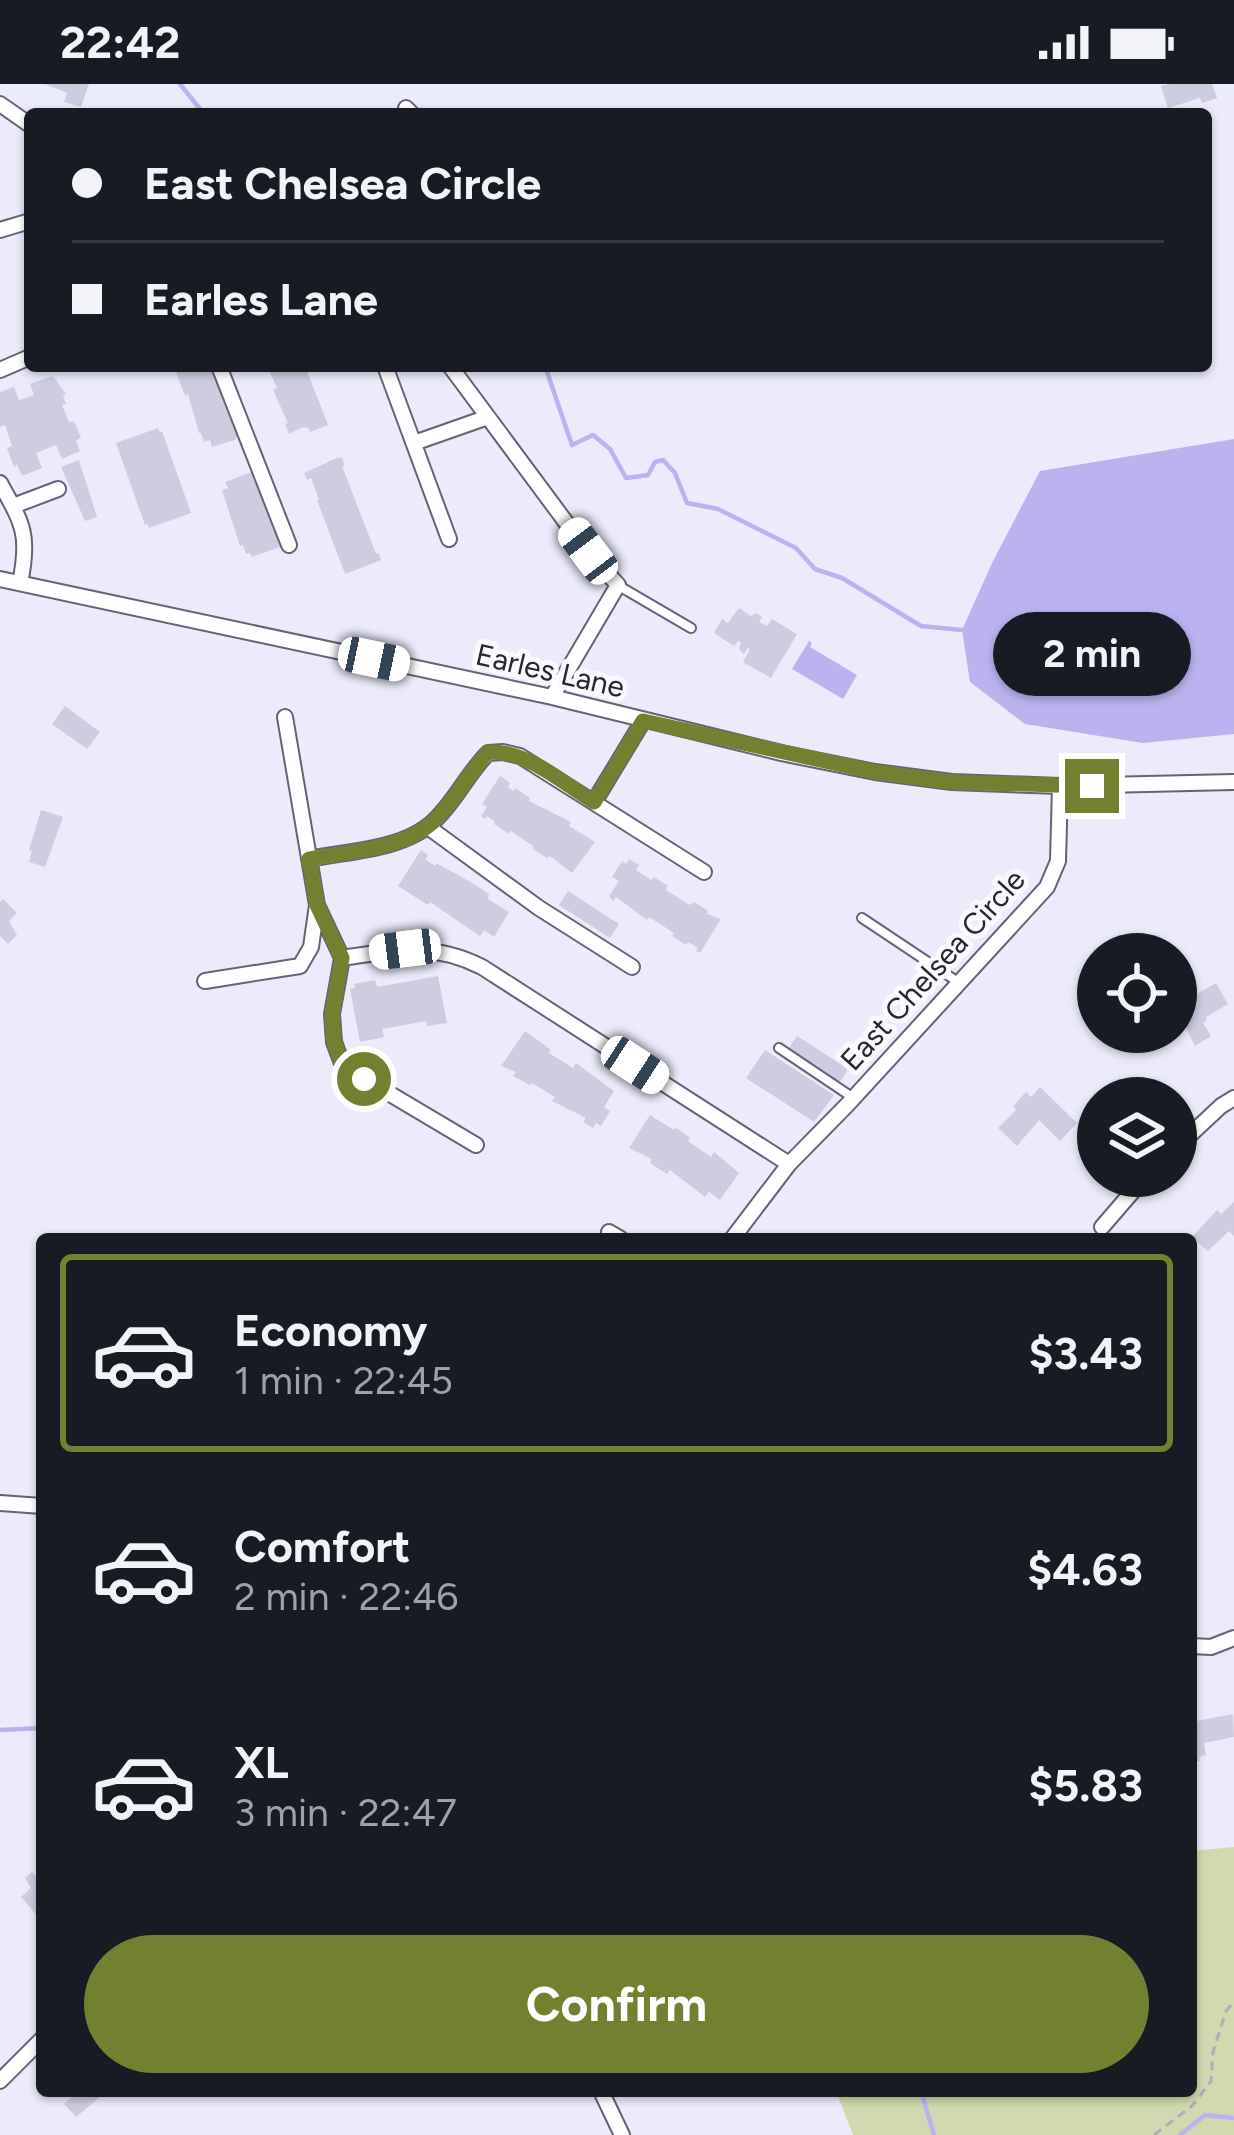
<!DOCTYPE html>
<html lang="en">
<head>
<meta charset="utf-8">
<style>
  body { margin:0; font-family:Figtree,sans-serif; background:#242831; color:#f1f3f6; height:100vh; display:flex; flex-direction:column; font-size:45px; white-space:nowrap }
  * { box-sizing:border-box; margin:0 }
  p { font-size:39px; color:#9ea1a6 }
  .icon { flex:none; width:66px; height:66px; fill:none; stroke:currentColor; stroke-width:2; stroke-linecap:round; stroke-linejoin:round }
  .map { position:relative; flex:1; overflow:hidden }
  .details { position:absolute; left:36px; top:1149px; width:1161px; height:864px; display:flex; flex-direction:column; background:#171b24; border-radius:12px; box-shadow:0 3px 9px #0004 }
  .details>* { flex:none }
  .banner { position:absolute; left:24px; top:24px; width:1188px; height:264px; border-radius:12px; box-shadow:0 3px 9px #0004; display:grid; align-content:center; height:264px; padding:0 48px; background:#171b24 }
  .buttons { position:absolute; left:1077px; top:849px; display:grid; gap:24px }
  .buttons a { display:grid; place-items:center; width:120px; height:120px; border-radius:50%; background:#171b24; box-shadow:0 3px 9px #0004; font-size:60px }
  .end { position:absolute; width:54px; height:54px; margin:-27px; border:15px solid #728130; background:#fff; box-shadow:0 0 0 6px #fff }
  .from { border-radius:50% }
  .bubble { position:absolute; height:84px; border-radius:42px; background:#171b24; box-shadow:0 3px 9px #0004; font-size:39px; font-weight:700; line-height:84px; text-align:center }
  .car { position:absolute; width:36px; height:72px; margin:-36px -18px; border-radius:15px; box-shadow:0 0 9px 3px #0007; background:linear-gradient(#fff 24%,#345 0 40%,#fff 0 76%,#345 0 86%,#fff 0) }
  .banner b { display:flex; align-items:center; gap:42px; height:114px; font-size:45px }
  .banner b+b { border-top:3px solid #363941 }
  .banner i { width:30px; height:30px; background:#f1f3f6 }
  ul { padding:21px 0 0; list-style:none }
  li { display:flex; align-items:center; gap:36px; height:198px; margin:0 24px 18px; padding:0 24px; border:6px solid transparent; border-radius:12px }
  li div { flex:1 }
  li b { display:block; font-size:45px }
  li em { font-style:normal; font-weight:700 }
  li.on { border-color:#728130 }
  li>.icon { width:108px; height:108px; stroke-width:1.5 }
  .primary-button { display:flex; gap:24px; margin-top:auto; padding:24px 48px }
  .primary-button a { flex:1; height:138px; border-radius:72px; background:#728130; color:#fff; font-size:48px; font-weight:700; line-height:138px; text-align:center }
  .status { display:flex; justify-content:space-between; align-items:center; height:84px; padding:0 60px; background:#171b24; direction:ltr }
  .status svg { height:33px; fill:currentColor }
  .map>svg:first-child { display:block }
  .green { fill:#d0daae }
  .water { fill:#bab3f0 }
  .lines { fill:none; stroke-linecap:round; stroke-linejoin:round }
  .stream { stroke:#bab3f0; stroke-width:4.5 }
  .building { fill:#cdcce1 }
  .lane-casing { stroke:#646275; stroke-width:12 }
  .street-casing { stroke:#646275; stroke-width:18 }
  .path { stroke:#aeadbb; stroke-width:3; stroke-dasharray:9 6; stroke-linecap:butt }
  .lane { stroke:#fff; stroke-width:8 }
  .street { stroke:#fff; stroke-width:14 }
  .route { stroke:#728130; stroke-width:15 }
  .labels { text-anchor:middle; stroke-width:10; stroke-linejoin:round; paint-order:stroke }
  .street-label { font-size:30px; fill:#28272f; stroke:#fafafe }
</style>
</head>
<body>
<div class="status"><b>22:42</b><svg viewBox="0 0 49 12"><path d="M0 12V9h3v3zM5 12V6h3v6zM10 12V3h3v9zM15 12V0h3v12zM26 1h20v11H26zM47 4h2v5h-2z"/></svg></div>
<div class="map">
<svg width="1234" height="2051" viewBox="0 0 1234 2051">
  <rect width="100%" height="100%" fill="#ecebfc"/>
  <path class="green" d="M1234,1763V2051H853L836,2007H1191V1767Z"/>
  <path class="water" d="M1234,355V650L1143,659L1025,640L970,598L962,546L993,477L1040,387Z
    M809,557L812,559L810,563L857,591L843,615L792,585Z"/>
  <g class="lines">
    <path class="stream" d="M180,0L204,30
      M545,282L572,361L593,351L610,365L626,394L648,391L655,378L663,376L675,389L687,419L718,425L796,464L815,485L842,494L921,542L962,546
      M0,1646L42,1644
      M921,2007L934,2051
      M1180,2051L1205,2031L1234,2034"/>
  </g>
  <path class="building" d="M45,0H89L81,23L64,18L67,9Z
    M1169,0H1212L1217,14L1202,19L1200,14L1168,24L1161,2Z
    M192,282H212L238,351L235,356L212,363L210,356L204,358L201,349H199L188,310L185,312L176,288Z
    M267,282H305L328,341L310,348L308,344L303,343L289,350L285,340L288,339L273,306L277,304Z
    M53,292L66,310L63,312L66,320L62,321L69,338L74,337L81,354L76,356L80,367L62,375L56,361L36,369L42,384L22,392L17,380L14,383L7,364L12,362L5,341L0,343V308L14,303L19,316L34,311L30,300Z
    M158,344L160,348L162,347L191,429L149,444L148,440L145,441L116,359Z
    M337,374H342L345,381L342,382L376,470L379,469L381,476L345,490L317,416L319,415L311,394L307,396L304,389Z
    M79,376L97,433L85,437L61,383Z
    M251,388L280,463L252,473L250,469L246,470L243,461L240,462L222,406L228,404L225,398Z
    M739,524L751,532L756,529L762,533L759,538L767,542L772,535L797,550L771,594L743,578L750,565L748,564L744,570L739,565L741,559L738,557L734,562L714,549L722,535L728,539Z
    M65,622L100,648L87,665L52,640Z
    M500,692L510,699L508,703L513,707L515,704L530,714L529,717L571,738L569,742L595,758L572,789L550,772L547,774L533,765V762L511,747L509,750L494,740L495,738L487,732L485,735L481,732L487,723L482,720Z
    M41,726L63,733L45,783L29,778L32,767L29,766Z
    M421,766L428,771L425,775L435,782L436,779L474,800L489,810L488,815L509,828L494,853L484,846L480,852L430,818L428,821L398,802Z
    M629,775L639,781L636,786L651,796L654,793L668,802L666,806L690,821L694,818L708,827L707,830L721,835L700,869L696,867L698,864L688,858L686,861L672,852L674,849L649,833L647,836L616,813L613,817L609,812L619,797L612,793L622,777L626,780Z
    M568,807L619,840L610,854L559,821Z
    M3,815L17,829L9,837L17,851L8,860L0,852V818Z
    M438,892L447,939L427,942L426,937L382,945L384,953L360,958L350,905L355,904L354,900L375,896L377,903Z
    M1216,899L1228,920L1206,933L1207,936L1203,939L1211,952L1195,962L1178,927L1193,918L1190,914Z
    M525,947L550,965L549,969L573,984L576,979L614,1007L604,1023L610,1027L601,1042L596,1039L593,1044L583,1038L586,1034L552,1017L555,1013L532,999L530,1001L513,992L516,988L501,982Z
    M797,952L848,985L840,998L788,965Z
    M765,966L834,1011L814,1038L746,994Z
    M1040,1003L1077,1039L1060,1057L1039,1036L1017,1062L998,1044L1016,1026L1013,1022L1026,1008L1031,1013Z
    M650,1031L674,1046L676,1044L690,1054L688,1057L711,1073L714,1068L739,1089L720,1116L709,1108L705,1113L670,1086L667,1090L650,1079L652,1075L629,1064Z
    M1234,1118V1152L1229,1147L1208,1167L1192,1153L1217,1126L1221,1130Z
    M1233,1630L1234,1653L1204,1659L1206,1671L1199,1673L1200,1677L1191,1679V1638Z
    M32,1788L39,1795L42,1792V1831L39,1834L21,1813L31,1804L25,1794Z
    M78,2007H107L76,2033L64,2020Z"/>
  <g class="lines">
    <g class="lane-casing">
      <path id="lane" d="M619,502L691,544
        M862,834L958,898
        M779,964L852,1013"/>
    </g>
    <g class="street-casing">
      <path id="street" d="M0,20L30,41
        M406,24L412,30
        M0,146L30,137
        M219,282L289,461
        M385,282L449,455
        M450,282L588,468L618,501L552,613
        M0,286L30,273
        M414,359L488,333
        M0,399C23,440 30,451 20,499
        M13,422L58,405
        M0,495L552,613L781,669L875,688L952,698L1060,702L1234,698
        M285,633L317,821L342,874L332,930L334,958L343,982L476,1061
        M594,718L643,637
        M428,743L539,824L632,883
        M309,775C348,767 405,766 435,736C456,716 468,689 488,669L503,668L520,672L704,788
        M342,874C395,866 433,858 482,883L789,1080
        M205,897L300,882L311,863L317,821
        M1176,1064L1221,1022L1234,1014
        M1102,1143L1146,1092
        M609,1148L621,1155
        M732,1155L789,1080L848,1020L1047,803L1058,777L1060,702
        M0,1419L42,1422
        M1191,1562L1211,1563L1234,1554
        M0,1997L42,1955
        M601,2007L622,2051"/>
    </g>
    <path class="path" d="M1154,2051L1193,2021L1211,1997L1213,1968L1226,1927L1234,1918"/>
    <use href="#lane" class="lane"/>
    <use href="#street" class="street"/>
  </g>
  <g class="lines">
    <path class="route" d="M364,995L343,982L334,958L332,930L342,874L317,821L309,775C349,767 405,766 435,736C456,716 468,689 488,668C527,666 563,699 594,718L643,637L875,688L952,698L1092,702"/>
  </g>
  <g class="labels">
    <g class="street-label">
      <text transform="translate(550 587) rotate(13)" y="10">Earles Lane</text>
      <text transform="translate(933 886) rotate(-48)" y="10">East Chelsea Circle</text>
    </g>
  </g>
</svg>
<div class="buttons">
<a><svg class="icon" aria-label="locate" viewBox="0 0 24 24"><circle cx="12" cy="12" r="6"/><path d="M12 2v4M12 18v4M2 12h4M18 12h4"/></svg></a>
<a><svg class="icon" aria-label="layers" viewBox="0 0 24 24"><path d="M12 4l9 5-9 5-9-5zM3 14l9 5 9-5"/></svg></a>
</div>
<i class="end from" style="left:364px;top:995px"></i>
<i class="end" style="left:1092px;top:702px"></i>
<div class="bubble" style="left:993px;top:528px;width:198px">2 min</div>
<i class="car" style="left:588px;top:467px;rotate:323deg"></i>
<i class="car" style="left:374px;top:575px;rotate:102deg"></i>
<i class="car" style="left:405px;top:865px;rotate:263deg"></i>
<i class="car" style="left:635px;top:981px;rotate:123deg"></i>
<div class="banner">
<b><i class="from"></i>East Chelsea Circle</b>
<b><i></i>Earles Lane</b>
</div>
<section class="details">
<ul>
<li class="on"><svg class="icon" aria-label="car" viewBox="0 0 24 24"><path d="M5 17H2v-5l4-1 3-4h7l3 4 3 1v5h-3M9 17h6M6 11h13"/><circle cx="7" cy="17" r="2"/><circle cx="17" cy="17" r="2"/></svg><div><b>Economy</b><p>1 min · 22:45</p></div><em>$3.43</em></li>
<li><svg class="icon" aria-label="car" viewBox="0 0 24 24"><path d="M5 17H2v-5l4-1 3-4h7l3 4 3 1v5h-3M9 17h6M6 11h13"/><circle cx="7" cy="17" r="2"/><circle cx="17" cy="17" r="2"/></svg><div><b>Comfort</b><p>2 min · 22:46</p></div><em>$4.63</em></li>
<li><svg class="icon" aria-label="car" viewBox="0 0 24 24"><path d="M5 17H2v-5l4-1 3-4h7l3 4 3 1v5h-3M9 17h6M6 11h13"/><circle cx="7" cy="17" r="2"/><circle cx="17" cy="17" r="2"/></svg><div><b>XL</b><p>3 min · 22:47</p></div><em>$5.83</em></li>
</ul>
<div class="primary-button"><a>Confirm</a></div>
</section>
</div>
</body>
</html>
